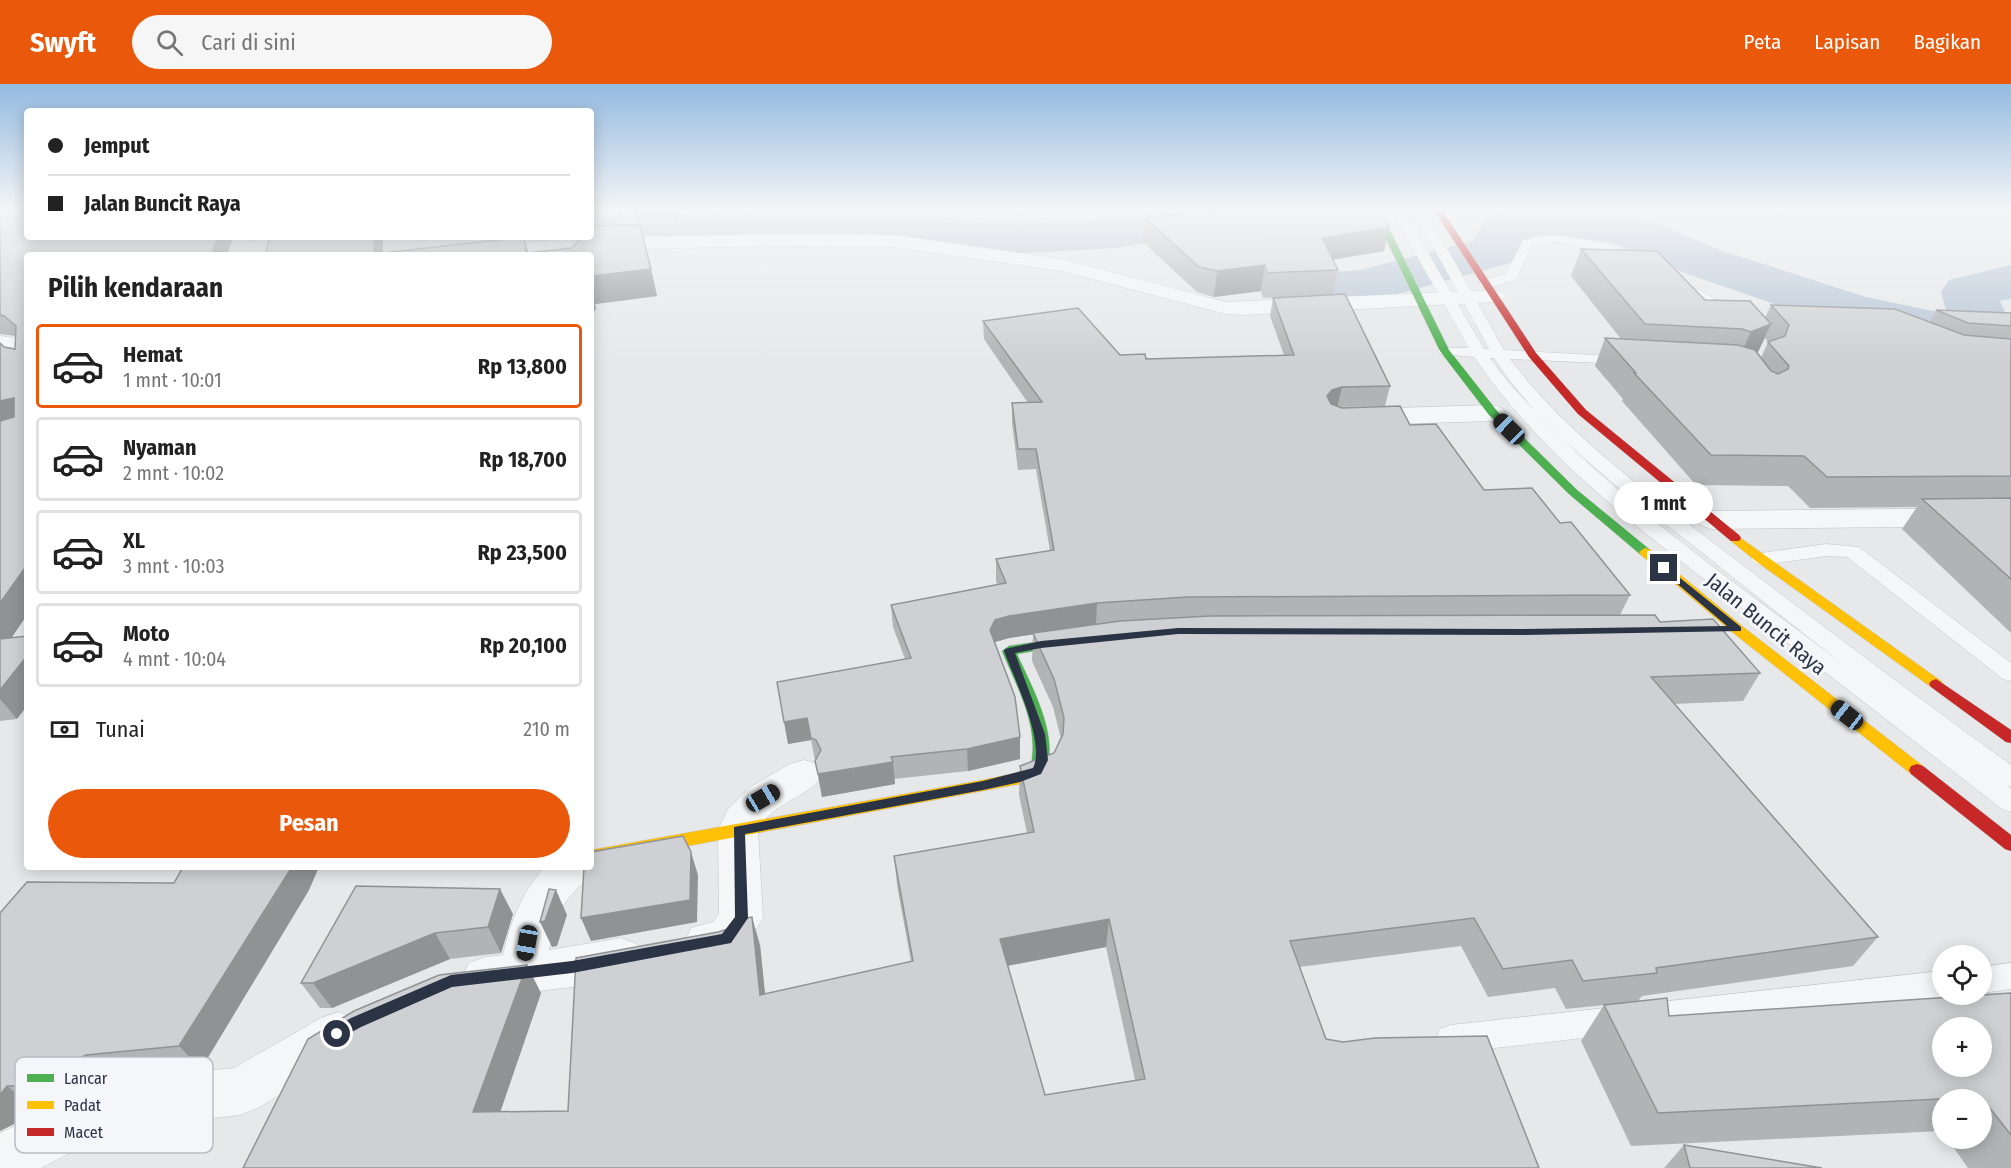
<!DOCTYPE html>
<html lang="id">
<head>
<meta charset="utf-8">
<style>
  body { margin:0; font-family:"Fira Sans Condensed",sans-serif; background:#f6f6f6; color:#222; height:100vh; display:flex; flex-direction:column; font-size:22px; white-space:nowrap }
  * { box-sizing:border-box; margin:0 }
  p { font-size:20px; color:#767676 }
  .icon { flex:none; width:33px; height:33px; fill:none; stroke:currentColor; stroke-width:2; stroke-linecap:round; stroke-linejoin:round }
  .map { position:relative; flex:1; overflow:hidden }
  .details { position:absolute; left:24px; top:168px; width:570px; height:618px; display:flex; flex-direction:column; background:#fff; border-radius:6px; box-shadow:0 3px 15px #0003 }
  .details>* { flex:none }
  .banner { position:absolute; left:24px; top:24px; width:570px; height:132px; border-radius:6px; box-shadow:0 3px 15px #0003; display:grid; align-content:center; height:132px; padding:0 24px; background:#fff }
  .fabs { position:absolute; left:1932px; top:861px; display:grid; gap:12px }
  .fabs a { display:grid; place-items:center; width:60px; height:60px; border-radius:50%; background:#fff; box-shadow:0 3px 15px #0003; font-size:30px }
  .end { position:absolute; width:27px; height:27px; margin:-14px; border:8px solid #2b3445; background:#fff; box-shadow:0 0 0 3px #fff }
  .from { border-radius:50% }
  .bubble { position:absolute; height:42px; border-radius:21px; background:#fff; box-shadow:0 3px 15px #0003; font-size:20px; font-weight:700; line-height:42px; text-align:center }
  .car { position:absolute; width:18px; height:36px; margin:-18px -9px; border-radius:8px; box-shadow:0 0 4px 2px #0007; background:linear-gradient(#222 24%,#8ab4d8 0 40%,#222 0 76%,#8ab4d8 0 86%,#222 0) }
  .banner b { display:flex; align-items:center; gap:21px; height:57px; font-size:22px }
  .banner b+b { border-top:2px solid #e0e0e0 }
  .banner i { width:15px; height:15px; background:#222 }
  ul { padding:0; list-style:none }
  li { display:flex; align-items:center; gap:18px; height:84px; margin:0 12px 9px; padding:0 12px; border:3px solid #e0e0e0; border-radius:6px }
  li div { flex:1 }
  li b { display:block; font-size:22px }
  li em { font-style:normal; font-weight:700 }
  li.current { border-color:#ea580c }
  li>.icon { width:54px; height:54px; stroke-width:1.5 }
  h2 { padding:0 24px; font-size:27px; line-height:72px }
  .pay { display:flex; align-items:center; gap:15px; height:66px; padding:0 24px; font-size:22px }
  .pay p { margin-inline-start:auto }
  .action { display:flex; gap:12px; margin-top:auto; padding:12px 24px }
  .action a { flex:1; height:69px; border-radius:36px; background:#ea580c; color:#fff; font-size:24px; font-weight:700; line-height:69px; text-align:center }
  header { display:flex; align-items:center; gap:36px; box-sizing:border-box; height:84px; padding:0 30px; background:#ea580c; color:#fff }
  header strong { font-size:28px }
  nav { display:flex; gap:33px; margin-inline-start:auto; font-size:21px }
  .search { width:420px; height:54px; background:#f6f6f6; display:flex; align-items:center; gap:15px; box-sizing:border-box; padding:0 21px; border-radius:33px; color:#767676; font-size:22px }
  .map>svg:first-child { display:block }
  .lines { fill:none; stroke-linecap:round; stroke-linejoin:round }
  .river { fill:#b4c4d5; fill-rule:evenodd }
  .lane-casing { stroke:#c4c6c8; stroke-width:1 }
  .street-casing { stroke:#c4c6c8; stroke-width:1 }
  .fast-casing { stroke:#c4c6c8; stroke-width:1 }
  .slow-casing { stroke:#c4c6c8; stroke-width:1 }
  .jam-casing { stroke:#c4c6c8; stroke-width:1 }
  .lane { fill:#f5f6f7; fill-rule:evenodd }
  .street { fill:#f5f6f7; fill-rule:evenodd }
  .fast { fill:#4caf50; fill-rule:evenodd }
  .slow { fill:#ffc107; fill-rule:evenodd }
  .jam { fill:#c62828; fill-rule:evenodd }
  .wall { fill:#b1b3b5; fill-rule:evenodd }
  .shaded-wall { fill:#909294 }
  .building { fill:#ced0d3; stroke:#909294; stroke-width:1.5; fill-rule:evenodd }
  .route { fill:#2b3445 }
  .labels { text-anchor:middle; stroke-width:6; stroke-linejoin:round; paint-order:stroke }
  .street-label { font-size:21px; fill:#2b3445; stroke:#f4f6f9 }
  .key { fill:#f4f6f9; stroke:#b8bcc3; stroke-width:1.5 }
  .key-label { font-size:16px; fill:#2b3445 }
</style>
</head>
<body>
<header>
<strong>Swyft</strong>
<div class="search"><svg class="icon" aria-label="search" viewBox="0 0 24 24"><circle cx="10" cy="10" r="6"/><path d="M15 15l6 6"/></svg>Cari di sini</div>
<nav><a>Peta</a><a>Lapisan</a><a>Bagikan</a></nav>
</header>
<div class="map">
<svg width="2011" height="1084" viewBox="0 0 2011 1084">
  <rect width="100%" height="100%" fill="#e6e8ea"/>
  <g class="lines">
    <path class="river" d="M591,126H639L700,133L760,127L886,128L936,131L975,138L1025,139L1117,134L1163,126H1225L1254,131L1320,181L1334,188L1360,186L1473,157L1484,136L1515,126H1580L1615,129L1663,142L1720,166L1866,213L1947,230L1941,208L1949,196L2011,181V215L2000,217L2011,241L1995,267L1974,272L1832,240L1682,188L1610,158L1537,151L1525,156L1522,167L1514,178L1361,220L1326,222L1306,217L1282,205L1222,155L1211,154L1166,155L1117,164L1025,169L975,168L936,161L886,158L760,157L700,163L663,160L591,147Z"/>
    <g class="lane-casing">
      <path id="lane" d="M1391,126H1403L1484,265H1489L1436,168L1410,126H1422L1449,168L1504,266L1629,273L1631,276L1629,279L1624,280L1510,275C1566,349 1642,404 1715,460C1813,535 1911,609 2011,681V703L2008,702L2011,705V728L2002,725C1917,659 1831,593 1746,527C1649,453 1543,375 1474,273L1440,270L1438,267L1440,264H1469ZM1490,274H1494C1543,349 1620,405 1689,458C1740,499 1791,540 1843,580C1744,505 1640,434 1553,345C1530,322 1508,300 1490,274Z
        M1552,151C1576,153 1624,160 1641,177L1635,181C1601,172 1569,150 1532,161L1516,196L1486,204L1481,203L1479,200L1481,197L1506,190L1523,156Z
        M1676,194L1737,227L1739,230L1732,234L1727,233L1671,201L1669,198L1671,195Z
        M1826,460L1859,463L2011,579V597L2003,595L1847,473L1826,472L1761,481L1754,479L1751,475L1754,471L1761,469Z
        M2011,879V905L1982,909V883Z
        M1942,887V910H1949L1942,913L1451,969L1440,965L1436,955L1440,945L1451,941Z"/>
    </g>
    <g class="street-casing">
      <path id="street" d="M779,150L894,151L1062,175L1226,218L1495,206L1502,208L1506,212L1502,216L1495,218L1244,231L1226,230L1061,187L894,163L779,162L568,166L511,171H458L461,167L468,165L568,154Z
        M0,252L16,254L27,264V284L19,282L0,266Z
        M1493,321L1502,324L1506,329L1502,334L1493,337L1360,341L1351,338L1347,333L1351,328L1360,325Z
        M2011,424V442L1712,445L1702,442L1697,436L1702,430L1712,427Z
        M804,676L818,680L823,690C809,715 771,718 758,746L763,834L742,869L707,877L691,872L685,858L691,844L713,838L719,830L718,746L728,725L752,702L790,680Z
        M591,775L595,783C588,797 576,804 567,816C556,830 552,848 549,866L621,854L637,860L643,874L637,888L621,894L572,903L522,909L485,913L469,907L462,893L469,879L485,873L503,871C510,839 522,807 545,783H591Z
        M338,928L355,934L362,950L355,966L258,1024L240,1031L116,1045L41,1084H0V1049L111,996L234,984L321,934Z"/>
    </g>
    <g class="fast-casing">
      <path id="fast" d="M1372,126H1380L1449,266L1497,327L1577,406L1649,465L1651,468L1649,471H1641L1569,410L1489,331L1440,267Z
        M1076,552L1083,556L1081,559L1017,570C1031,601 1062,656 1044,689L1038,691L1032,689L1030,685C1041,644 1017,604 1002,567L1009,562Z"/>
    </g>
    <g class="slow-casing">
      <path id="slow" d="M1735,450L1941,597L1943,600L1941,603H1931L1757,478L1731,457L1729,454Z
        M1645,464L1649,465L1742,542L1923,682L1925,686L1923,690L1917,692L1911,690L1732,548L1641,471L1639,468Z
        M1038,679L1044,681L1046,685L1044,689L1020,700L591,780V766L983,696L1016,689Z"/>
    </g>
    <g class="jam-casing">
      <path id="jam" d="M1434,126H1442L1536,269L1586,326L1739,451L1741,454L1739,457H1731L1578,330L1529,273Z
        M1936,595L2011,646V659L2006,658L1931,603L1929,600L1931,597Z
        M1917,680L1923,682L2011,751V767L2005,765L1911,690L1909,686L1911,682Z"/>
    </g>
    <use href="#lane" class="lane"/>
    <use href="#street" class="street"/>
    <use href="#fast" class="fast"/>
    <use href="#slow" class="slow"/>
    <use href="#jam" class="jam"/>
  </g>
  <path class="wall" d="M0,126H27V153H233L227,171H27L12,554L17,635L0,637V259L4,263L15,265L16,252L0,250Z
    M623,126H682L675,136H638L651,185L657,212L595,220L596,226L591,227V171L383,169L524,153L528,169L572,164L610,142Z
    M1145,134L1384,167L1333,176L1338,186L1333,211L1263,214L1261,207L1214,213L1197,208L1143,158Z
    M1581,165L1705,216L1765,234L1771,221L1930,238L1936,226L2011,229V549L1902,445L1917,423L1810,424L1788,402L1696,401L1622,317L1623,315L1595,282L1605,254L1621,255L1571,192ZM1765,254L1768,258L1761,274L1757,270Z
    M1273,214L1390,302L1385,322L1340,323L1410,341L1484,406L1560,439L1630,511L1620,531L1660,538L1760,589L1743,617L1674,620L1878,853L1853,882L1642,912L1638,917L1669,932L2011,909V1084H1968L1947,1054H1982V1016H1942V1049L1941,1047L1631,1062L1581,957L1604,921L1566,925L1555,904L1488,913L1461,862L1299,883L1326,955L1539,1084H243L541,909L500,1028L568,1027L760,861L765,910L911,878L897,801L894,772L1027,749L1019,711L1020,682L1054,669L1061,655L1053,623L1032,577L1033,550L1009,554L995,558V559L1020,653V675L968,687L894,695L895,700L822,713L811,656L788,660L905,575L893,543L891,521L997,500L996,497V475L1050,467L1036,385L1018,386L1012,339V319H1028L984,255L983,237L1120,271L1146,275L1284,271L1270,232ZM1106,863L1135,996L1045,1011L1008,882Z
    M356,802L513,830L501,869L450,875L332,924H320L301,899Z
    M309,806L201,985L110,994L46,1025L34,1024L28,1033L0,1047V829Z
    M1684,1061L1822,1084H1664Z"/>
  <path class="shaded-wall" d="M673,126H682L675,136L673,127Z
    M1389,143L1384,167L1317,178L1322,154Z
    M218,153H233L227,171H211Z
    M374,153H383V171L374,170Z
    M524,153L529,171H526Z
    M1265,181L1261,207L1214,213L1217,187Z
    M651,185L657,212L595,220L596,226L591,227V192Z
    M1771,240L1757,270L1737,278L1751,248Z
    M1342,303L1337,323L1328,326L1327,312L1332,306Z
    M14,314L27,333L0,343V317Z
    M27,481V531L0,571V519Z
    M1097,519L1096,541L1009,554L995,558L990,568V546L995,536L1009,532Z
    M27,572V622L17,635L0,615V606Z
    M807,634L811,656L788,660L784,638Z
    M1020,653V675L968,687L967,665Z
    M893,678L895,700L822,713L818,690Z
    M691,768L698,791L697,838L591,857L581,834Z
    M292,783H319L309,806L201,985L179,962Z
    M500,805L513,830L501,869L488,843Z
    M556,806L567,831L557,862L552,863L540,838Z
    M752,833L760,861L768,939L760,911Z
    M1109,835L1106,863L1000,883V855Z
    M435,849L450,875L332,924L313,899Z
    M527,881L541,909L491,1055L473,1028Z
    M86,971L110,994L46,1025L20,1002Z
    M7,1002L34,1024L28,1033L0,1047V1011Z"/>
  <path class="building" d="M10,126H27V153H218L211,171H27V481L0,519V337L14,333V314L0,317V259L4,263L15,265L16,242L4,232L0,231V130Z
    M623,126H673V127L635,126L639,141H610Z
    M1220,126H1381L1389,143L1322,154L1338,186L1267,189L1265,181L1217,187L1199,183L1145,134Z
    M591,142H640L651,185L591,192V171H265L270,153H374V170L524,153L526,169L572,164L582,153H591Z
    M1581,165L1657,167L1705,216L1750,217L1771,240L1751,248L1742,245L1645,240Z
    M1345,210L1390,302L1342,303L1332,306L1327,312L1331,320L1342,324L1400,322L1410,341L1436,340L1484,406L1532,404L1560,439L1571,438L1630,511L1187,513L1097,519L1009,532L995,536L990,546L1015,613L1020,653L967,665L891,673L893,678L818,690L815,677L821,666L816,656L811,654L807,634L784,638L777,598L911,574L891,521L1006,499L996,475L1054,466L1036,365H1018L1012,319L1042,318L983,237L1078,224L1120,271L1145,270L1146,275L1294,271L1273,214Z
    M1771,221L1895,225L1964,251L2011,255V392L1827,393L1804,372L1711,371L1634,289H1636L1605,254L1738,261L1755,266L1771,287L1778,290L1788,285L1789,282L1768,258L1785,252L1789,241Z
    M1936,226L2011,229V242L1968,239Z
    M2011,414V495L1922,415Z
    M1655,531L1660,538L1713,535L1760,589L1651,593L1878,853L1656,884L1657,889L1583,897L1572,876L1503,885L1474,834L1290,857L1326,955L1343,958L1375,954L1487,952L1539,1084H243L308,955L354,927L439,891L527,881L473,1028L568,1027L576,874L718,848L735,843L740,835L752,833L760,911L913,877L894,772L1034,748L1020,682L1054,669L1063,650L1064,634L1054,595L1033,549L1120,537L1210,532ZM1109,835L1145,995L1045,1011L1000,855Z
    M27,552V572L0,606V555Z
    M683,752L691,768L690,816L581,834L584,783H591V768Z
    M183,783H292L179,962L86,971L20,1002H7L0,1011V829L27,798L174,799Z
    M356,802L500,805L488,843L435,849L313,899H301Z
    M549,805L556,806L545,837L540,838Z
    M2011,909V1051L1981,1013L1658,1029L1604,921L1667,914L1669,932ZM1942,944H1982V982H1942Z
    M1684,1061L1822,1084H1690Z"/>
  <linearGradient id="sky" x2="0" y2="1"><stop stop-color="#93bae0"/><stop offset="0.45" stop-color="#f4f5f6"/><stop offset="1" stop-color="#f4f5f6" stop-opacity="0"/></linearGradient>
  <rect width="2011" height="278" fill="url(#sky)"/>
  <path class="route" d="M1664,481L1741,543V547L1525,551L1178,550L1041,564L1015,569L1045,650L1048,676L1041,690L1020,698L983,706L745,750L748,834L731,859L572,889L452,903L361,943L337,956L332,954L330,950L332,945L351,934L451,891L572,877L722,850L735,833L734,743L983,697L1033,684C1046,659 1014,594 1004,567L1005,565L1041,557L1178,544L1525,545L1727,542L1661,486L1660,484Z"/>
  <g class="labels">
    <g class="street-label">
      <text transform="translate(1766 540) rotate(39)" y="7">Jalan Buncit Raya</text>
    </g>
  </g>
  <rect x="15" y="973" width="198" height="96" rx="9" class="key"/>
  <rect x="27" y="990" width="27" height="8" fill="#4caf50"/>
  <rect x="27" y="1017" width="27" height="8" fill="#ffc107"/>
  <rect x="27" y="1044" width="27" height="8" fill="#c62828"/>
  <g class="key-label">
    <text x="64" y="1000">Lancar</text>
    <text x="64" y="1027">Padat</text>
    <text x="64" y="1054">Macet</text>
  </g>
</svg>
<div class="fabs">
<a><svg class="icon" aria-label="locate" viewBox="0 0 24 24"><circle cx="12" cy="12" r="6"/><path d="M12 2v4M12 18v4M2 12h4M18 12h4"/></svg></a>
<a>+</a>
<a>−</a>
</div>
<i class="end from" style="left:337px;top:950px"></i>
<i class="end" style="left:1664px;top:484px"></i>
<div class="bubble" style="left:1614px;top:398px;width:99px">1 mnt</div>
<i class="car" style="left:1509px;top:345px;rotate:314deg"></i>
<i class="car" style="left:1847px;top:631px;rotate:308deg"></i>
<i class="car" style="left:763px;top:714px;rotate:60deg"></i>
<i class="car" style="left:527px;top:859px;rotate:190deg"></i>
<div class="banner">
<b><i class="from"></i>Jemput</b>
<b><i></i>Jalan Buncit Raya</b>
</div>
<section class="details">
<h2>Pilih kendaraan</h2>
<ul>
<li class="current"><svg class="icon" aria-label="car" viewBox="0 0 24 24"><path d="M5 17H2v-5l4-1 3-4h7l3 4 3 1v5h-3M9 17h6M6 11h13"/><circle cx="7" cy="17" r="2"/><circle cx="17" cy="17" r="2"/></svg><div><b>Hemat</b><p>1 mnt · 10:01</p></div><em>Rp 13,800</em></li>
<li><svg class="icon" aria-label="car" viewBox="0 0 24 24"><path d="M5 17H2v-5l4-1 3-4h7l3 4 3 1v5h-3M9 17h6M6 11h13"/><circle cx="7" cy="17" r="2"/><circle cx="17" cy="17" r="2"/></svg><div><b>Nyaman</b><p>2 mnt · 10:02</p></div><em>Rp 18,700</em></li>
<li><svg class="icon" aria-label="car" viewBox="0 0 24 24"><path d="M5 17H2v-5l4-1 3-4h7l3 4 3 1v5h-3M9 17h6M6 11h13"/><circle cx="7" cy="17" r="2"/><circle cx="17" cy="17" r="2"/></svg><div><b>XL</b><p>3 mnt · 10:03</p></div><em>Rp 23,500</em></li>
<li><svg class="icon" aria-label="car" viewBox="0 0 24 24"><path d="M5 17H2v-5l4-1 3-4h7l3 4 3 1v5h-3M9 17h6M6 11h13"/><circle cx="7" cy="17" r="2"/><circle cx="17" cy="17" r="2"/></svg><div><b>Moto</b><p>4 mnt · 10:04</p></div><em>Rp 20,100</em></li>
</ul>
<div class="pay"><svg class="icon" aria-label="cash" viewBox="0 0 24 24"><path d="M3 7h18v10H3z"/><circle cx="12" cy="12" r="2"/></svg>Tunai<p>210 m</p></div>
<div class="action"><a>Pesan</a></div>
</section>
</div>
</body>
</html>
